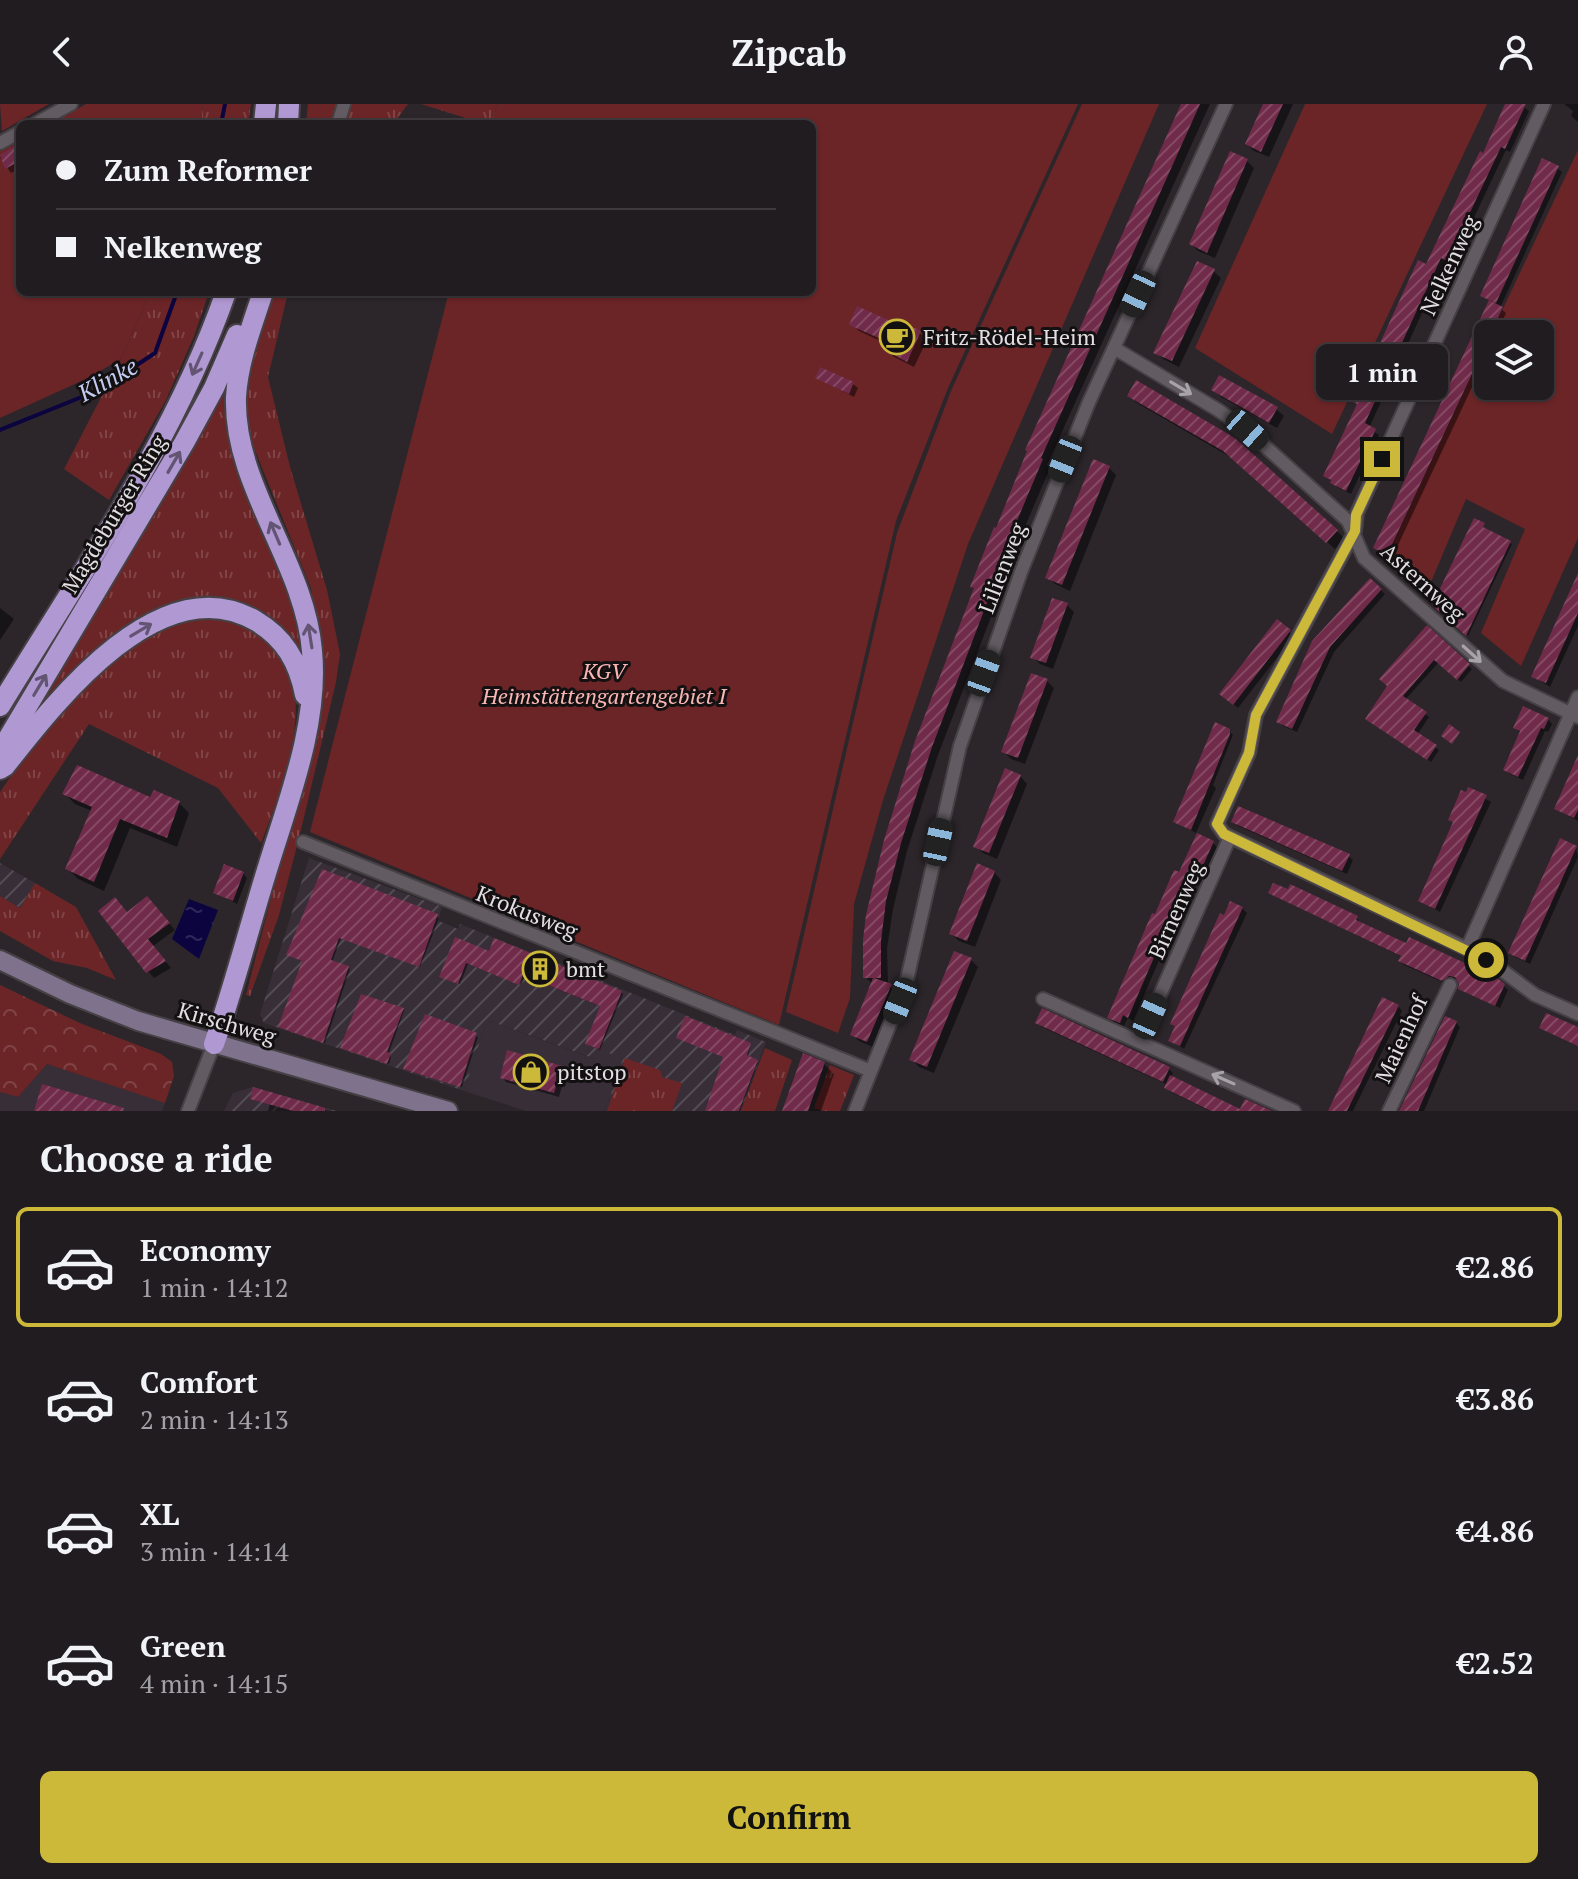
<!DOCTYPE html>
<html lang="en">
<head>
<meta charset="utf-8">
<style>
  body { margin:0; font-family:"PT Serif",serif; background:#2d292d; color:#f1f3f6; height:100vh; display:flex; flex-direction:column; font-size:30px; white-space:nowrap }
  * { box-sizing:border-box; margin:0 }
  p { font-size:26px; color:#a2a1a5 }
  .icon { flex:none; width:44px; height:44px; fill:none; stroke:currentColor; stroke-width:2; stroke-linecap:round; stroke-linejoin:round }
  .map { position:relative; height:1007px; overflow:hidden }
  .panel { display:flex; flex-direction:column; background:#211c20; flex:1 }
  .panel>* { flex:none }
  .hud { position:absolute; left:16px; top:16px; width:800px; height:176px; border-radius:12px; box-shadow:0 2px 6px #0004,0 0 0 2px #3e3a3e; display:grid; align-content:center; height:176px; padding:0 40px; background:#211c20 }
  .controls { position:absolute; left:1474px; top:216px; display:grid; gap:16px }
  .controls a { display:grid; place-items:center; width:80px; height:80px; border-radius:12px; background:#211c20; box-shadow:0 2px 6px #0004,0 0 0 2px #3e3a3e; font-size:40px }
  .end { position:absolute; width:36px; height:36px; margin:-18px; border:10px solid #ccb939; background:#111; box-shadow:0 0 0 4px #111 }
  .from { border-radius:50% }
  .bubble { position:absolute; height:56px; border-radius:12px; background:#211c20; box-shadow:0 2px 6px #0004,0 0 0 2px #3e3a3e; font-size:26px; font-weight:800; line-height:56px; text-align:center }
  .car { position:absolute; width:24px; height:48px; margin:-24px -12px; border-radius:10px; box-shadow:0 0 6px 2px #0007; background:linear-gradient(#222 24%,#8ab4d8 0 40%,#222 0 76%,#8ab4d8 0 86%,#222 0) }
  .hud b { display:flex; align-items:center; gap:28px; height:76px; font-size:30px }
  .hud b+b { border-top:2px solid #3e3a3e }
  .hud i { width:20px; height:20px; background:#f1f3f6 }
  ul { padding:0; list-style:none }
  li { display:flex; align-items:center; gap:24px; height:120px; margin:0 16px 12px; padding:0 24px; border:4px solid transparent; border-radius:12px }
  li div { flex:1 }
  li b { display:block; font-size:30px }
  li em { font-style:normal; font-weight:800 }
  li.selected { border-color:#ccb939 }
  li>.icon { width:72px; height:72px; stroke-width:1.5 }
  h2 { padding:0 40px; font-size:36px; line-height:96px }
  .primary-button { display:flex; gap:16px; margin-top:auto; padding:16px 40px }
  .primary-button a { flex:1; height:92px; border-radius:12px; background:#ccb939; color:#111; font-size:32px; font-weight:800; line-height:92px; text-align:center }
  header { display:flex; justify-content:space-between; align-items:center; height:104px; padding:0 40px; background:#211c20; font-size:36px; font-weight:800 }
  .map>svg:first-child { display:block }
  .built { fill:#372e37 }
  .industrial { fill:url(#industrial-furrows) }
  .grass { fill:url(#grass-tufts) }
  .forest { fill:url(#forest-crowns) }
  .green { fill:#6b2527 }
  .water { fill:url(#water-ripples) }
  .shadow { fill:#0007 }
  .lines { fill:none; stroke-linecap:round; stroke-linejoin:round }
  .stream { stroke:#0b043f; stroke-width:4 }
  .building { fill:url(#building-hatch) }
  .minor-casing { stroke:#454145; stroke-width:16 }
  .secondary-casing { stroke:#454145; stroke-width:22 }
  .trunk-casing { stroke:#454145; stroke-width:24 }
  .minor { stroke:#625b61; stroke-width:12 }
  .secondary { stroke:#7f728c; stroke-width:18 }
  .trunk { stroke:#b098d2; stroke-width:20 }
  .oneway { stroke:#625472 }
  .oneway2 { stroke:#a8a3a8 }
  .route { stroke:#ccb939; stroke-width:10 }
  .labels { text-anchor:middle; stroke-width:6; stroke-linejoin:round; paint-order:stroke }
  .street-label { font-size:22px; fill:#e2dee2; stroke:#131012 }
  .poi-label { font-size:22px; fill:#e2dee2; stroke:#131012; text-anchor:start }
  .park-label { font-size:22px; font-style:italic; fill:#fab6b3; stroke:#131012 }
  .water-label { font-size:24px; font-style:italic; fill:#c2caf0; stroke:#131012 }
</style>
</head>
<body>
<header><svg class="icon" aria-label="back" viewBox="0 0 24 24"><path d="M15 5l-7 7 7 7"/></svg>Zipcab<svg class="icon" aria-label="person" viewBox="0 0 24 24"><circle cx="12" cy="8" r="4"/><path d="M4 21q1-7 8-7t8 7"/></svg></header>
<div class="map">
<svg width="1578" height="1007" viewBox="0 0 1578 1007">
  <defs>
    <pattern id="industrial-furrows" width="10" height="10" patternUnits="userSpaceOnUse" patternTransform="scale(2)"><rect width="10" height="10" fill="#372e37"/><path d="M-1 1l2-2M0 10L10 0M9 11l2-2" fill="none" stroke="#544c54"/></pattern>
    <pattern id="grass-tufts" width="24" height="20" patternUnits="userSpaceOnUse" patternTransform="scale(2)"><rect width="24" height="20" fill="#6b2527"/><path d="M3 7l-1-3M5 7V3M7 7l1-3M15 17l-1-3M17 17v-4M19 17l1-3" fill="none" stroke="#804446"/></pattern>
    <pattern id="forest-crowns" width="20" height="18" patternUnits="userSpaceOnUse" patternTransform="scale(2)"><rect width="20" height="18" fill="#6b2527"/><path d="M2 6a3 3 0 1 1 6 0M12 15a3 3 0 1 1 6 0" fill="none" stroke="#804446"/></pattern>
    <pattern id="water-ripples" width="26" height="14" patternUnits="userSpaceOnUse" patternTransform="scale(2)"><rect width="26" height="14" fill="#0b043f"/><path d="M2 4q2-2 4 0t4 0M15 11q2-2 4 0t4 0" fill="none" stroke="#2e285a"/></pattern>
    <pattern id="building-hatch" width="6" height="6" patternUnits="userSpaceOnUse" patternTransform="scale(2)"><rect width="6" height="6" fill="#712b4a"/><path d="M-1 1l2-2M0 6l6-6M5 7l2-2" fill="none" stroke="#854964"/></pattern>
  </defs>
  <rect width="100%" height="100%" fill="#2c262b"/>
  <path class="built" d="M487,916L594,955L599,945L623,953L605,1007H526L464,987Z
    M47,960L165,999L162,1007H0V988L18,993Z"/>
  <path class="industrial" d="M309,754L442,803L438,817L444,819L458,825L460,820L735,931L737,926L766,938L741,1007H605L623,954L599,946L595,955L487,916L464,987L264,919L260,910Z
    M0,759L35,779L20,804L0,792Z
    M253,983L337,1007H224L233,989Z"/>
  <path class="grass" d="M203,0H251L248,20H201Z
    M308,0H408L393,20H306Z
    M421,0H497L492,20H485Z
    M150,188H209L194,232L166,296L109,396L64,365L121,255Z
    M269,188H288L268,273L290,363L327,486L340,550L336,578L299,734L279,811L250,892L246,891L315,624L321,554L311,484L252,339L245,309L248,272Z
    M227,277L226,314L232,341L298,512L304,555L253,506L235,499L187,498L27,620L185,356Z
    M215,512C227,516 240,519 251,525C331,563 284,679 261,739L218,684L89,620L0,755V688L38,633L86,583L143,534L186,515Z
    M35,779L76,803L116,876L87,864L53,857L0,827V792L20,804Z
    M765,944L792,956L775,1007H741Z
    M625,954L660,966L662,973L682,979L672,1007H607Z
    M830,961L854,971L840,1007H823L814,1004Z"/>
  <path class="forest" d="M0,881L82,920L161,950L172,958L174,972L165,999L47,960L18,993L0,988Z"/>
  <path class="green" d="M0,0H49L2,27Z
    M86,0H203L201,20H49Z
    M497,0H1078L948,284L896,417L779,921L310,728L449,188H812V20H492Z
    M1082,0H1159L968,440L883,696L854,800L850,894L838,929L786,908L897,429L951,287Z
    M1305,0H1487L1332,330L1195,244Z
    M20,36V188H150L121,255L88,274L0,314V47Z
    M1578,46V434L1521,562L1481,529L1525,425L1466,395L1428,485L1387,451L1488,237V282H1540V230H1491Z"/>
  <path class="water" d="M189,795L218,806L199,855L172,835Z"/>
  <path class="shadow" d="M1183,0H1210L1047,361L1050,364L1007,465L994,498L996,500L938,651L907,747L893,805L887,845L888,881L898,889L875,944L859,937L852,930L873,880L865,873V836L997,427Z
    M1265,0H1293L1269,53L1254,47L1247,40Z
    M1507,0H1520L1529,7L1510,48L1506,46L1452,160L1446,157L1369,324L1379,331L1351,390L1337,383L1326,372Z
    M1564,0H1578V18L1571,12L1573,7Z
    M15,45L20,51V64L11,69L0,53Z
    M1231,50L1247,57L1254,64L1215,154L1198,147L1191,140Z
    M1557,64L1562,68L1500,204L1506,209L1497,230H1488V249L1392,454L1375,444L1490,197L1482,191Z
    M1213,167L1221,174L1179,263L1163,255L1156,248Z
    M852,220L920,229L927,236L914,263L894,253L887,246L889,241L859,227Z
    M817,274L853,280L858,284L854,293Z
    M1136,279L1337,427L1344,434L1335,445L1232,354L1137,299L1129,292Z
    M1213,285L1276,305L1284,312L1277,324L1221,293Z
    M1109,364L1116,371L1070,487L1055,480L1048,473Z
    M1483,421L1484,426L1512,440L1468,532L1435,501Z
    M1578,474V522L1550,583L1533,572Z
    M1370,476L1385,490L1334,548L1297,628L1283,622L1278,617Z
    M1067,501L1074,508L1053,565L1040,560L1033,553Z
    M0,504L14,515L0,536Z
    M1277,518L1294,532L1238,604L1226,594Z
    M1427,524L1472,565L1461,578L1439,558L1405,596L1429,613L1417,631L1439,646L1431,658L1371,618Z
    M1047,577L1054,584L1025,660L1011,655L1004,648Z
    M1548,615L1552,620L1548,628L1545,627L1523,676L1510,670L1505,665L1520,628L1515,624Z
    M1229,627L1233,631L1213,681L1216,684L1196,729L1176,718Z
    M1578,659V717L1556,705Z
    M1020,672L1027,680L997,755L983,749L976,742Z
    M1469,685L1491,698L1440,808L1420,797Z
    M65,690L179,699L189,709L177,743L130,724L104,787L78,775L68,765L92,707L75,700Z
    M1233,718L1348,752L1353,756L1347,770L1238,722Z
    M1213,739L1217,743L1201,778L1194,775L1133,917L1128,914L1124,922L1114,918L1109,913L1156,812Z
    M1576,743L1578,753L1530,860L1515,853L1511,849Z
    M323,768L439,814L420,863L341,834L332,858L350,865L325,939L282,924L304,858L288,851Z
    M994,768L1001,776L975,843L959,837L951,830Z
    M243,769L247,774L237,800L216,788Z
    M1271,789L1357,814L1360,820L1504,882L1508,886L1500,904L1465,888L1460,884L1459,876L1453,875L1447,880L1404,861L1400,857L1402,853Z
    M154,802L175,826L153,842L171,864L154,874L148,867L128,810Z
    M1242,804L1247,809L1184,945L1170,936L1176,923L1172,919L1225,813Z
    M456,835L490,849L621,888L623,890L600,946L589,941L602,903L525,872L521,881L468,860L460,880L443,874Z
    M971,856L978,863L934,969L919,963L912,956Z
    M1398,902L1402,907L1353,1007H1330Z
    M403,905L404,907L388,951L391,953L389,960L344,945Z
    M426,913L478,933L462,983L406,966Z
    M1037,919L1169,965L1173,969L1171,974L1231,1007H1210L1171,988L1167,984L1168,981L1042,923Z
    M1456,919L1460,923L1424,1007H1402Z
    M750,941L748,954L758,959L740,1007H706Z
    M824,960L834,970L821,1007H784Z
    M561,963L566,968L559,993L506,978L502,973Z
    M254,986L329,1007H268L270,1000Z"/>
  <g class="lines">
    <path class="stream" d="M221,20L225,0
      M0,326L99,286L155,249L177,188"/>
  </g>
  <path class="building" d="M1181,0H1200L1041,354L1043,355L1000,457L988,490L990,491L932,643L901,739L886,797L881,837V874H874L892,880L867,938L850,931L873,874H863V836L866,811L884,736L915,637L974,484L970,483L994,423L996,424L1027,347L1025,346Z
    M1263,0H1283L1261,48L1245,40Z
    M1505,0H1526L1505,45L1501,43L1447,157L1441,154L1365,319L1376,325L1346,387L1330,379L1331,376L1323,372L1357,300L1353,298L1418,156L1426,160L1480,47L1483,49Z
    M15,42L20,57L5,65L0,51Z
    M1230,47L1248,55L1207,149L1189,140Z
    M1542,54L1559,62L1496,199L1480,192Z
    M1197,157L1215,165L1172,257L1153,249Z
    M1489,196L1503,203L1491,230H1488V236L1387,451L1373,444Z
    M857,202L897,220L898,216L921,227L907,258L885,246L888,238L849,221Z
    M820,263L854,278L849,290L815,274Z
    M1219,271L1278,303L1269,319L1211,286Z
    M1136,276L1235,334L1338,426L1326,439L1223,347L1127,292Z
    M1093,355L1110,362L1062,481L1045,474Z
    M1474,414L1485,419L1483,423L1511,437L1466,532L1432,501Z
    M1578,469V509L1546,579L1531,573Z
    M1370,474L1382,485L1330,543L1292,625L1276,618L1312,537Z
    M1052,494L1068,499L1046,559L1030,554Z
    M1277,515L1291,526L1233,601L1219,590Z
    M1427,521L1470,560L1457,576L1434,556L1403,592L1427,608L1414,626L1437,641L1427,656L1365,615L1387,582L1379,575Z
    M1031,569L1048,575L1018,654L1001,648Z
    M1523,602L1549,614L1544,625L1541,624L1518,673L1503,666L1520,627L1513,624Z
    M1215,618L1230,625V630L1191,726L1173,718Z
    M1449,620L1460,628L1452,640L1441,632Z
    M1578,651V706L1574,714L1554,705Z
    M77,661L150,693L154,686L180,697L167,734L120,715L94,778L65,765L92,703L62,690Z
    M1005,664L1021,671L989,749L973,743Z
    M1468,683L1487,691L1435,805L1418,797L1453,718L1448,716L1461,686L1466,688Z
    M1238,702L1350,750L1342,767L1231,718Z
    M1197,729L1214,737L1197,775L1189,772L1128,914L1123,911L1120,919L1107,914L1152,809L1155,810L1174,766L1185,770L1179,768Z
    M1560,734L1577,742L1525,857L1508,849Z
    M977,759L995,767L967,837L949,830Z
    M224,760L244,768L233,797L213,789Z
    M322,765L438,810L419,863L339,834L331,856L349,862L323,939L278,923L302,857L286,851Z
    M1273,779L1288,785L1290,780L1358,812L1356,816L1406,839L1409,833L1497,874L1505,880L1495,902L1458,885L1459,880L1455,873L1449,872L1442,877L1398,857L1401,852L1268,789Z
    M147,792L170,819L148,835L166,857L146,869L98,807L115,793L127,808Z
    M1230,797L1243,803L1180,942L1168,937L1175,922L1170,920L1220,809L1224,811Z
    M455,833L489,847L494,834L622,887L599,945L585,940L600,902L523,871L519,881L466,859L458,880L439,873Z
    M954,847L972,854L927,963L909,956Z
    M361,890L404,904L387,948L391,949L387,960L340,944Z
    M1382,893L1399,901L1347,1007H1328Z
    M1042,904L1170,963L1163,978L1035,919Z
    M1546,909L1578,923V942L1539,924Z
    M425,910L477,929L460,983L403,965Z
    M685,912L751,939L747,951L758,956L739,1007H705L723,953L676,934Z
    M1445,912L1457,917L1418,1007H1399Z
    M507,946L562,962L554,989L500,974Z
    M803,949L825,958L808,1007H782Z
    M1170,971L1240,1005L1245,995L1272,1007H1211L1164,984Z
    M42,980L124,1004L123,1007H34Z
    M253,983L325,1004V1007H293L250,995Z"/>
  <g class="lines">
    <g class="minor-casing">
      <path id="minor" d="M1544,0L1357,409L1355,427L1256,611L1249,649L1217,720L1224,730L1467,845L1495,861L1535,891L1578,910
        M35,20L71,0
        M338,20L344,0
        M0,39L20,28
        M1114,244L1218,306L1247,326L1348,417L1364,454L1503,577L1578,613
        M303,738L871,967
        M1467,845L1578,593
        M1043,895L1294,1007
        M1139,938L1230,733
        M188,1007L214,940
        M855,1007L906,880L960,642L1021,468L1089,298L1226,0
        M1389,1007L1450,881"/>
    </g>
    <g class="secondary-casing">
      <path id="secondary" d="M0,856L70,890L138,917L448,1007"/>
    </g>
    <g class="trunk-casing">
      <path id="trunk" d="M264,20L266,0
        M288,20L289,0
        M0,602C81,469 175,335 226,188
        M0,648L184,339L214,284L237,231
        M0,665L5,662C56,597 161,461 256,517C285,534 299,559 305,591
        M214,940C234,883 249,824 267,766C288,697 319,620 312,547C305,459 233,382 236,293C238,257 252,222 263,188"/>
    </g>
    <use href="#minor" class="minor"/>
    <use href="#secondary" class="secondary"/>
    <use href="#trunk" class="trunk"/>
  </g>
  <defs><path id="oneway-shaft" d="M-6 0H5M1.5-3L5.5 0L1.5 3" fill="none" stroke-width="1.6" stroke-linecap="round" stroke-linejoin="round" transform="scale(2)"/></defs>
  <g class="oneway">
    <use href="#oneway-shaft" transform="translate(197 260) rotate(114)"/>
    <use href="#oneway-shaft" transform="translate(174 358) rotate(-60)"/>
    <use href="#oneway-shaft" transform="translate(275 429) rotate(-113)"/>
    <use href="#oneway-shaft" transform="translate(141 526) rotate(-31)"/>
    <use href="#oneway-shaft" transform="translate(310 532) rotate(-99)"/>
    <use href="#oneway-shaft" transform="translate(40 581) rotate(-59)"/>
  </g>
  <g class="oneway2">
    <use href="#oneway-shaft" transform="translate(1181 284) rotate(31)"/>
    <use href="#oneway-shaft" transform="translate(1472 550) rotate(42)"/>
    <use href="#oneway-shaft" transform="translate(1223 975) rotate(-156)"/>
  </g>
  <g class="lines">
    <path class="route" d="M1382,355L1356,411L1355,427L1256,611L1249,649L1217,720L1224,730L1486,856"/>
  </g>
  <defs>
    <g id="cafe-ring" transform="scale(1.8)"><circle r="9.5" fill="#131012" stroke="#ccb939" stroke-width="1.5"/><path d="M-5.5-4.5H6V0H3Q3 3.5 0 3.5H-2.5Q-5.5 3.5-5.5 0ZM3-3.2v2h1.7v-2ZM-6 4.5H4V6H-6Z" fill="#ccb939"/></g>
    <g id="building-ring" transform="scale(1.8)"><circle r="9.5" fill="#131012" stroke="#ccb939" stroke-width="1.5"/><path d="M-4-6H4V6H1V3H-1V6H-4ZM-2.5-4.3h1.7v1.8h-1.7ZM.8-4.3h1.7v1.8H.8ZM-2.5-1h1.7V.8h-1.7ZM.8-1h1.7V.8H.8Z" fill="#ccb939"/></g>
    <g id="shop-ring" transform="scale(1.8)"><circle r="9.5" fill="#131012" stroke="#ccb939" stroke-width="1.5"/><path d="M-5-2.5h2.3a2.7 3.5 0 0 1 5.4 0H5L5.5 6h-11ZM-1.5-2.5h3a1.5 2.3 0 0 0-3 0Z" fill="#ccb939"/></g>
  </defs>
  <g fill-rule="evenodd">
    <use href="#cafe-ring" x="897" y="233"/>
    <use href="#building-ring" x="540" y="865"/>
    <use href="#shop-ring" x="531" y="968"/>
  </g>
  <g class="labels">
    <g class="street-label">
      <text transform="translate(1449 161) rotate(-65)" y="8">Nelkenweg</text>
      <text transform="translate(114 410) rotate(-59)" y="8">Magdeburger Ring</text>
      <text transform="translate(1002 464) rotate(-69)" y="8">Lilienweg</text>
      <text transform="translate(1423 478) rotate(42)" y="8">Asternweg</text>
      <text transform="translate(1176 806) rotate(-66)" y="8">Birnenweg</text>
      <text transform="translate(527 808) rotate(22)" y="8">Krokusweg</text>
      <text transform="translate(227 919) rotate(16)" y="8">Kirschweg</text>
      <text transform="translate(1401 935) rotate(-65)" y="8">Maienhof</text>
    </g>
    <g class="poi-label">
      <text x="923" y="241">Fritz-Rödel-Heim</text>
      <text x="566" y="873">bmt</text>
      <text x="557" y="976">pitstop</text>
    </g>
    <g class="park-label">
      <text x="604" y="575">KGV<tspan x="604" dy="25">Heimstättengartengebiet I</tspan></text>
    </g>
    <g class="water-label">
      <text transform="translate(108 276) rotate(-29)" y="8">Klinke</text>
    </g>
  </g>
</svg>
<div class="controls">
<a><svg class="icon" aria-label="layers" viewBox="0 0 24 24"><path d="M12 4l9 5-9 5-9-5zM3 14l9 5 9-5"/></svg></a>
</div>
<i class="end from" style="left:1486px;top:856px"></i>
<i class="end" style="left:1382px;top:355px"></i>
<div class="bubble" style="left:1316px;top:240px;width:132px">1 min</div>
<i class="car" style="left:1138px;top:190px;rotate:205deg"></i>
<i class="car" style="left:1247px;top:326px;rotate:132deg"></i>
<i class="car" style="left:1065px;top:355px;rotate:202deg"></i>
<i class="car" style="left:984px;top:569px;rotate:20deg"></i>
<i class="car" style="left:938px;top:738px;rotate:12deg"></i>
<i class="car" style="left:900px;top:897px;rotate:202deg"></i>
<i class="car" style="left:1150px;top:912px;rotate:24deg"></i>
<div class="hud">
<b><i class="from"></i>Zum Reformer</b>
<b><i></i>Nelkenweg</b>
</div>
</div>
<section class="panel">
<h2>Choose a ride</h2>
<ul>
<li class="selected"><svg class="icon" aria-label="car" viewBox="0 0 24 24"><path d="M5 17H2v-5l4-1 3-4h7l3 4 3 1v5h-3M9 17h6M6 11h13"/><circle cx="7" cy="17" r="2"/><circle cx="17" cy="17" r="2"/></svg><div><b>Economy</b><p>1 min · 14:12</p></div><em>€2.86</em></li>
<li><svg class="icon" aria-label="car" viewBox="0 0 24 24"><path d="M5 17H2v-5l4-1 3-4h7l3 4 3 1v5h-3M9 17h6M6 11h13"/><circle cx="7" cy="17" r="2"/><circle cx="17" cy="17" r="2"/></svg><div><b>Comfort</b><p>2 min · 14:13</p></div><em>€3.86</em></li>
<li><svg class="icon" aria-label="car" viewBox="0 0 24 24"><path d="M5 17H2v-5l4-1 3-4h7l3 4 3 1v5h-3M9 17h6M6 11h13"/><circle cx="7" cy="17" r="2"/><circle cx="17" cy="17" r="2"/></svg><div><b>XL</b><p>3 min · 14:14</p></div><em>€4.86</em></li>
<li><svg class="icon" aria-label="car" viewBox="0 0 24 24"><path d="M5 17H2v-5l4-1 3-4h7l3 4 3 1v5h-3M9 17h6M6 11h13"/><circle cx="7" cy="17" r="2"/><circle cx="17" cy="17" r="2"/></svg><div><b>Green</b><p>4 min · 14:15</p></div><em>€2.52</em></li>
</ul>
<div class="primary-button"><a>Confirm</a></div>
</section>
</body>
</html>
